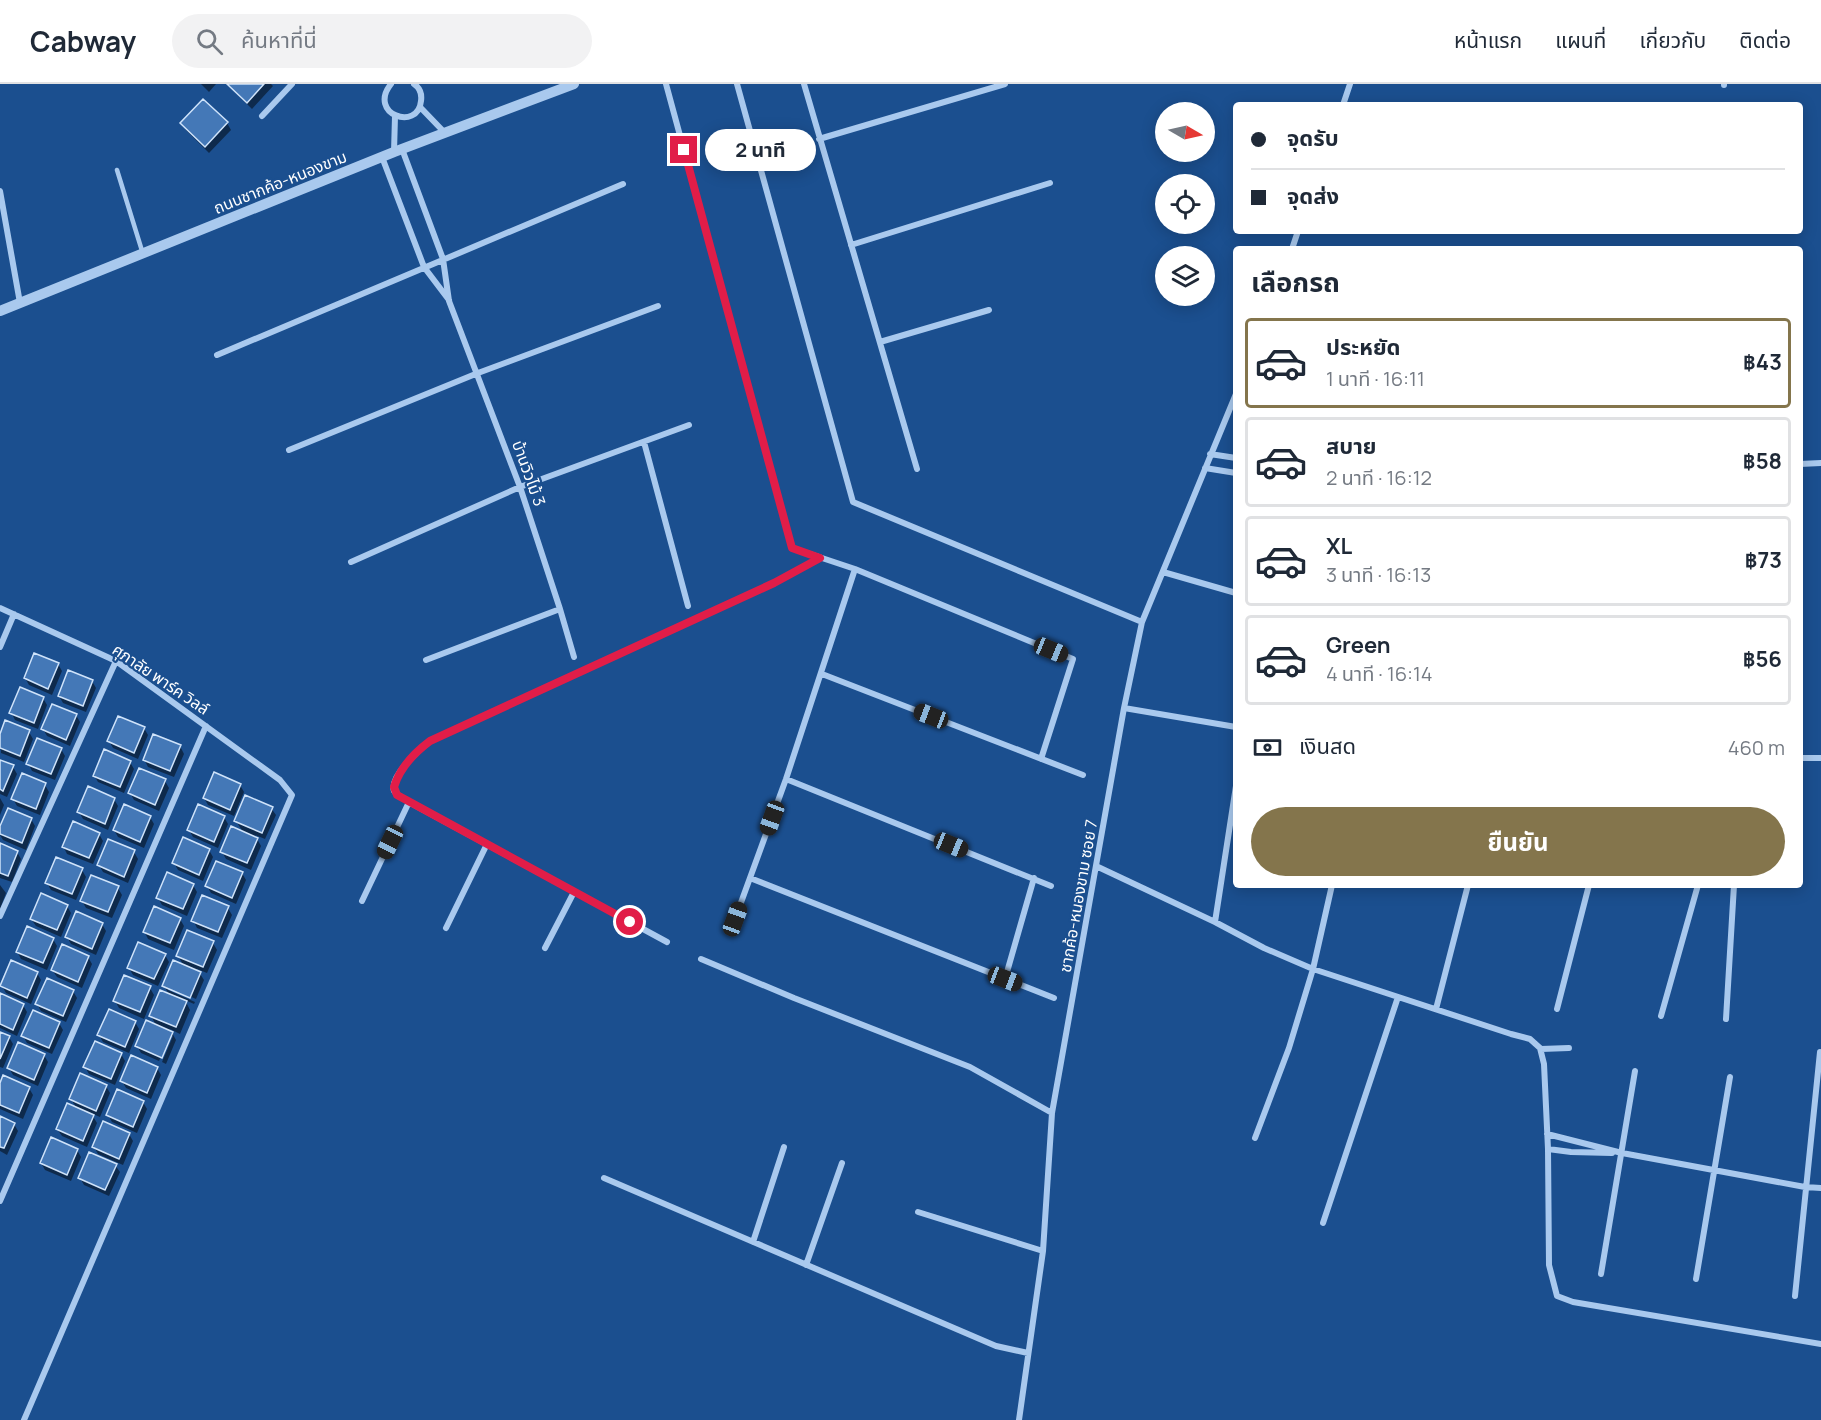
<!DOCTYPE html>
<html lang="th">
<head>
<meta charset="utf-8">
<style>
  body { margin:0; font-family:Manrope,"Noto Sans Thai",sans-serif; background:#f2f2f3; color:#1f2937; height:100vh; display:flex; flex-direction:column; font-size:22px; white-space:nowrap }
  * { box-sizing:border-box; margin:0 }
  p { font-size:20px; color:#747a83 }
  .icon { flex:none; width:33px; height:33px; fill:none; stroke:currentColor; stroke-width:2; stroke-linecap:round; stroke-linejoin:round }
  .map { position:relative; flex:1; overflow:hidden }
  .side { position:absolute; left:1233px; top:162px; width:570px; height:642px; display:flex; flex-direction:column; background:#fff; border-radius:6px; box-shadow:0 3px 15px #0003 }
  .side>* { flex:none }
  .guide { position:absolute; left:1233px; top:18px; width:570px; height:132px; border-radius:6px; box-shadow:0 3px 15px #0003; display:grid; align-content:center; height:132px; padding:0 18px; background:#fff }
  .needle { width:39px; rotate:99deg }
  .fabs { position:absolute; left:1155px; top:18px; display:grid; gap:12px }
  .fabs a { display:grid; place-items:center; width:60px; height:60px; border-radius:50%; background:#fff; box-shadow:0 3px 15px #0003; font-size:30px }
  .end { position:absolute; width:27px; height:27px; margin:-14px; border:8px solid #e11d48; background:#fff; box-shadow:0 0 0 3px #fff }
  .from { border-radius:50% }
  .bubble { position:absolute; height:42px; border-radius:21px; background:#fff; box-shadow:0 3px 15px #0003; font-size:20px; font-weight:700; line-height:42px; text-align:center }
  .car { position:absolute; width:18px; height:36px; margin:-18px -9px; border-radius:8px; box-shadow:0 0 4px 2px #0007; background:linear-gradient(#222 24%,#8ab4d8 0 40%,#222 0 76%,#8ab4d8 0 86%,#222 0) }
  .guide b { display:flex; align-items:center; gap:21px; height:57px; font-size:22px }
  .guide b+b { border-top:2px solid #e0e1e3 }
  .guide i { width:15px; height:15px; background:#1f2937 }
  ul { padding:0; list-style:none }
  li { display:flex; align-items:center; gap:18px; height:90px; margin:0 12px 9px; padding:0 6px; border:3px solid #e0e1e3; border-radius:6px }
  li div { flex:1 }
  li b { display:block; font-size:22px }
  li em { font-style:normal; font-weight:700 }
  li.active { border-color:#84754c }
  li>.icon { width:54px; height:54px; stroke-width:1.5 }
  h2 { padding:0 18px; font-size:27px; line-height:72px }
  .pay { display:flex; align-items:center; gap:15px; height:66px; padding:0 18px; font-size:22px }
  .pay p { margin-inline-start:auto }
  .button { display:flex; gap:12px; margin-top:auto; padding:12px 18px }
  .button a { flex:1; height:69px; border-radius:36px; background:#84754c; color:#fff; font-size:24px; font-weight:700; line-height:69px; text-align:center }
  header { display:flex; align-items:center; gap:36px; box-sizing:border-box; height:84px; padding:0 30px; background:#fff; border-bottom:2px solid #e0e1e3 }
  header strong { font-size:28px }
  nav { display:flex; gap:33px; margin-inline-start:auto; font-size:21px }
  .search { width:420px; height:54px; background:#f2f2f3; display:flex; align-items:center; gap:15px; box-sizing:border-box; padding:0 21px; border-radius:33px; color:#747a83; font-size:22px }
  .map>svg:first-child { display:block }
  .shadow { fill:#0007 }
  .building { fill:#4478b7; stroke:#cfe3fa; stroke-width:1.5 }
  .lines { fill:none; stroke-linecap:round; stroke-linejoin:round }
  .service { stroke:#a9c9ee; stroke-width:4.5 }
  .minor { stroke:#a9c9ee; stroke-width:6 }
  .tertiary { stroke:#a9c9ee; stroke-width:10 }
  .route { stroke:#e11d48; stroke-width:8 }
  .labels { text-anchor:middle; stroke-width:4.5; stroke-linejoin:round; paint-order:stroke }
  .street-label { font-size:16px; fill:#fff; stroke:#1b4f8f }
</style>
</head>
<body>
<header>
<strong>Cabway</strong>
<div class="search"><svg class="icon" aria-label="search" viewBox="0 0 24 24"><circle cx="10" cy="10" r="6"/><path d="M15 15l6 6"/></svg>ค้นหาที่นี่</div>
<nav><a>หน้าแรก</a><a>แผนที่</a><a>เกี่ยวกับ</a><a>ติดต่อ</a></nav>
</header>
<div class="map">
<svg width="1821" height="1336" viewBox="0 0 1821 1336">
  <rect width="100%" height="100%" fill="#1b4f8f"/>
  <path class="shadow" d="M201,0H216L209,8Z
    M227,0H271L273,2L252,25Z
    M182,39H227L231,46L209,69L186,46Z
    M58,580L62,587L52,611L29,601L25,594Z
    M92,597L96,604L86,628L63,619L59,612Z
    M43,614L47,621L38,645L15,636L11,628Z
    M76,631L80,638L70,662L47,652L43,645Z
    M144,644L148,651L138,675L113,664L109,657Z
    M29,648L33,655L24,678L1,669L0,654Z
    M180,662L184,670L174,693L148,683L144,675Z
    M61,665L65,672L55,696L32,687L28,679Z
    M0,677L13,683L17,690L7,713L0,710Z
    M130,678L134,685L124,709L98,698L94,691Z
    M140,686L165,697L169,704L159,727L134,716L130,709Z
    M45,701L49,708L40,731L17,722L13,715Z
    M240,701L244,708L234,732L208,721L204,714Z
    M0,714L4,721L0,731Z
    M114,715L118,722L108,746L83,735L79,728Z
    M271,724L276,731L265,755L255,751L261,762L251,786L226,775L222,768L243,748L236,737Z
    M150,733L154,740L144,764L118,753L114,746Z
    M224,733L228,740L218,764L193,753L189,746Z
    M31,735L35,742L26,766L3,756L0,751V746Z
    M99,750L103,757L93,780L67,770L63,762Z
    M0,761L17,768L21,775L12,798L0,794Z
    M209,766L213,773L203,797L178,786L174,779Z
    M134,768L138,775L128,799L103,788L99,781Z
    M57,775L82,786L86,793L76,816L51,806L47,799Z
    M242,789L246,796L236,820L211,809L207,802Z
    M0,801L6,809L0,825Z
    M193,801L197,808L187,832L162,821L158,814Z
    M118,804L122,811L112,834L86,824L82,817Z
    M203,813L228,824L232,831L222,854L197,844L193,836Z
    M67,822L71,829L61,853L36,842L31,835Z
    M180,835L184,842L174,866L148,855L144,847Z
    M102,840L106,847L96,871L71,860L67,853Z
    M53,855L57,862L47,886L21,875L17,867Z
    M213,859L217,866L207,889L197,885L204,896L196,915L168,903V906L195,918L194,920L185,916L190,926L180,950L170,945L176,956L166,980L162,978L173,952H170L159,977L141,969L137,962L157,943L151,932L170,912L164,902L184,882L178,872Z
    M165,871L169,878L158,902L133,891L129,884Z
    M88,873L92,880L82,904L57,893L52,886Z
    M37,889L41,896L31,920L6,909L2,902Z
    M125,893L150,904L154,911L144,935L119,924L115,917Z
    M73,907L77,914L66,938L41,927L37,920Z
    M0,911L23,921L27,928L17,952L0,944Z
    M135,938L139,945L129,969L103,958L99,951Z
    M59,939L63,946L52,970L27,959L23,952Z
    M0,949L9,953L13,960L3,984L0,983Z
    M121,970L125,977L115,1001L89,990L85,983Z
    M44,971L48,978L38,1002L13,991L9,984Z
    M157,984L161,991L151,1015L126,1004L122,997Z
    M0,1002L29,1004L33,1011L23,1035L0,1025Z
    M106,1002L110,1009L100,1033L91,1029L97,1039L87,1063L62,1052L57,1045L77,1025L71,1015Z
    M143,1018L147,1025L137,1049L112,1038L108,1031Z
    M0,1034L14,1040L18,1047L7,1071L0,1067Z
    M129,1050L133,1057L123,1081L98,1070L94,1063Z
    M77,1066L81,1073L71,1097L45,1086L41,1079Z
    M115,1081L120,1088L109,1112L84,1101L80,1094Z"/>
  <path class="building" d="M227,0H264L247,19Z
    M203,15L228,38L205,63L180,39Z
    M34,569L59,579L48,605L24,594Z
    M68,586L93,596L83,622L58,612Z
    M20,603L44,613L34,639L9,629Z
    M52,620L77,630L66,656L41,645Z
    M118,632L145,643L134,669L107,657Z
    M5,636L30,646L20,672L0,664V650Z
    M153,650L181,661L170,687L143,676Z
    M37,654L62,664L51,690L26,680Z
    M104,665L131,677L120,703L93,692Z
    M0,676L14,681L3,707L0,705Z
    M139,684L166,695L155,721L128,709Z
    M214,688L241,700L230,726L203,714Z
    M22,689L46,699L36,725L11,715Z
    M88,702L115,714L105,740L77,728Z
    M245,711L273,723L262,749L234,737Z
    M124,720L151,732L140,758L113,746Z
    M198,720L225,732L214,758L187,746Z
    M8,724L32,734L22,759L0,750V742Z
    M73,737L100,749L89,774L62,763Z
    M231,742L258,754L247,779L220,768Z
    M183,753L210,765L199,791L172,779Z
    M108,755L135,766L124,793L97,781Z
    M0,759L18,767L8,792L0,789Z
    M56,773L83,784L72,810L45,799Z
    M216,777L243,788L232,814L205,802Z
    M167,788L194,800L183,825L156,814Z
    M91,791L119,802L108,828L80,817Z
    M41,809L68,821L57,846L30,835Z
    M202,811L229,822L218,848L191,837Z
    M154,822L181,834L170,859L143,848Z
    M76,827L103,839L92,865L65,853Z
    M27,842L54,854L43,879L16,868Z
    M187,846L214,857L203,883L176,872Z
    M138,858L166,870L154,895L127,884Z
    M62,860L89,872L78,898L51,886Z
    M11,876L38,888L27,914L0,902Z
    M173,876L201,888L190,914L162,902Z
    M124,891L151,902L140,928L113,917Z
    M47,894L74,906L63,932L35,920Z
    M160,906L187,917L176,943L149,932Z
    M0,909L24,920L13,946L0,940Z
    M109,925L136,937L125,963L97,951Z
    M33,926L60,938L49,964L21,952Z
    M146,936L173,948L162,974L135,962Z
    M0,948L10,952L0,975Z
    M95,957L122,969L111,995L83,983Z
    M18,958L45,970L34,996L7,984Z
    M131,971L158,983L147,1009L120,997Z
    M80,989L107,1001L96,1027L69,1015Z
    M3,991L30,1003L19,1029L0,1021V999Z
    M117,1005L144,1017L133,1043L106,1031Z
    M67,1019L94,1031L83,1057L56,1045Z
    M0,1032L15,1039L4,1064L0,1063Z
    M103,1037L130,1049L119,1075L92,1063Z
    M51,1053L78,1065L67,1091L40,1079Z
    M89,1068L117,1080L105,1106L78,1094Z"/>
  <g class="lines">
    <path class="service" d="M117,86L143,170"/>
    <path class="minor" d="M391,0C367,30 418,48 421,17C422,10 420,4 414,0
      M666,0L792,464L855,485L1073,575L1041,675
      M737,0L853,418L1142,538
      M804,0L917,385
      M1724,1V0
      M1343,21L1350,0
      M420,23L445,49
      M262,32L292,0
      M819,55L1005,0
      M402,65L443,175L449,217L520,403L560,525L574,573
      M394,68L395,32
      M382,73L424,183L449,216
      M0,107L20,219
      M851,161L1050,99
      M1292,165L1298,147
      M880,258L989,226
      M217,271L623,100
      M644,358L688,522
      M289,366L478,289L658,222
      M1210,370L1236,374
      M1800,380L1821,379
      M1205,384L1236,389
      M351,478L520,403L689,341
      M1163,488L1236,509
      M0,524L116,577L280,696L292,711L24,1336
      M0,563L14,530
      M426,576L560,525
      M822,590L1083,691
      M1124,624L1236,643
      M1800,674H1821
      M786,695L1051,802
      M1096,782L1215,838L1264,864L1313,885L1511,950L1530,955L1540,964L1544,980L1548,1065L1549,1181L1557,1212L1573,1218L1821,1260
      M750,794L1054,914
      M362,817L409,718
      M0,832L116,577
      M735,835L786,695L855,485
      M1215,838L1236,702
      M446,844L487,760
      M667,858L409,718C405,715 397,712 394,707C389,692 420,665 430,657L774,499L820,474
      M545,864L574,808
      M701,875L794,914L970,983L1052,1029
      M1005,895L1034,794
      M1436,925L1468,801
      M1557,925L1589,801
      M1661,932L1698,801
      M1726,935L1734,801
      M1541,965L1569,964
      M1547,1050L1622,1069L1805,1103L1821,1104
      M1255,1054L1289,964L1313,885L1332,801
      M1548,1065L1571,1068L1612,1069
      M604,1094L996,1262L1028,1269
      M0,1117L206,642
      M918,1128L1043,1167
      M1323,1139L1398,913
      M753,1158L784,1063
      M806,1181L842,1079
      M1601,1190L1635,987
      M1696,1195L1730,993
      M1795,1212L1820,968
      M1019,1336L1043,1167L1052,1029L1124,624L1142,538L1236,310"/>
    <path class="tertiary" d="M0,227L394,68L574,0"/>
  </g>
  <g class="lines">
    <path class="route" d="M630,838L410,718L397,711L394,703C400,683 414,669 430,657L774,499L820,474L792,464L684,66"/>
  </g>
  <g class="labels">
    <g class="street-label">
      <text transform="translate(280 98) rotate(-22)" y="6">ถนนชากค้อ-หนองขาม</text>
      <text transform="translate(529 389) rotate(70)" y="6">บ้านวิวไม้ 3</text>
      <text transform="translate(161 595) rotate(34)" y="6">ศุภาลัย พาร์ค วิลล์</text>
      <text transform="translate(1078 812) rotate(-80)" y="6">ชากค้อ-หนองขาม ซอย 7</text>
    </g>
  </g>
</svg>
<div class="fabs">
<a><svg class="needle" viewBox="-14 -14 28 28"><path d="M0-13l5 13h-10z" fill="#e53935"/><path d="M0 13l5-13h-10z" fill="#747a83"/></svg></a>
<a><svg class="icon" aria-label="locate" viewBox="0 0 24 24"><circle cx="12" cy="12" r="6"/><path d="M12 2v4M12 18v4M2 12h4M18 12h4"/></svg></a>
<a><svg class="icon" aria-label="layers" viewBox="0 0 24 24"><path d="M12 4l9 5-9 5-9-5zM3 14l9 5 9-5"/></svg></a>
</div>
<i class="end from" style="left:630px;top:838px"></i>
<i class="end" style="left:684px;top:66px"></i>
<div class="bubble" style="left:705px;top:45px;width:111px">2 นาที</div>
<i class="car" style="left:1051px;top:566px;rotate:112deg"></i>
<i class="car" style="left:931px;top:632px;rotate:291deg"></i>
<i class="car" style="left:772px;top:734px;rotate:200deg"></i>
<i class="car" style="left:390px;top:758px;rotate:206deg"></i>
<i class="car" style="left:951px;top:761px;rotate:112deg"></i>
<i class="car" style="left:735px;top:835px;rotate:20deg"></i>
<i class="car" style="left:1005px;top:895px;rotate:111deg"></i>
<div class="guide">
<b><i class="from"></i>จุดรับ</b>
<b><i></i>จุดส่ง</b>
</div>
<section class="side">
<h2>เลือกรถ</h2>
<ul>
<li class="active"><svg class="icon" aria-label="car" viewBox="0 0 24 24"><path d="M5 17H2v-5l4-1 3-4h7l3 4 3 1v5h-3M9 17h6M6 11h13"/><circle cx="7" cy="17" r="2"/><circle cx="17" cy="17" r="2"/></svg><div><b>ประหยัด</b><p>1 นาที · 16:11</p></div><em>฿43</em></li>
<li><svg class="icon" aria-label="car" viewBox="0 0 24 24"><path d="M5 17H2v-5l4-1 3-4h7l3 4 3 1v5h-3M9 17h6M6 11h13"/><circle cx="7" cy="17" r="2"/><circle cx="17" cy="17" r="2"/></svg><div><b>สบาย</b><p>2 นาที · 16:12</p></div><em>฿58</em></li>
<li><svg class="icon" aria-label="car" viewBox="0 0 24 24"><path d="M5 17H2v-5l4-1 3-4h7l3 4 3 1v5h-3M9 17h6M6 11h13"/><circle cx="7" cy="17" r="2"/><circle cx="17" cy="17" r="2"/></svg><div><b>XL</b><p>3 นาที · 16:13</p></div><em>฿73</em></li>
<li><svg class="icon" aria-label="car" viewBox="0 0 24 24"><path d="M5 17H2v-5l4-1 3-4h7l3 4 3 1v5h-3M9 17h6M6 11h13"/><circle cx="7" cy="17" r="2"/><circle cx="17" cy="17" r="2"/></svg><div><b>Green</b><p>4 นาที · 16:14</p></div><em>฿56</em></li>
</ul>
<div class="pay"><svg class="icon" aria-label="cash" viewBox="0 0 24 24"><path d="M3 7h18v10H3z"/><circle cx="12" cy="12" r="2"/></svg>เงินสด<p>460 m</p></div>
<div class="button"><a>ยืนยัน</a></div>
</section>
</div>
</body>
</html>
